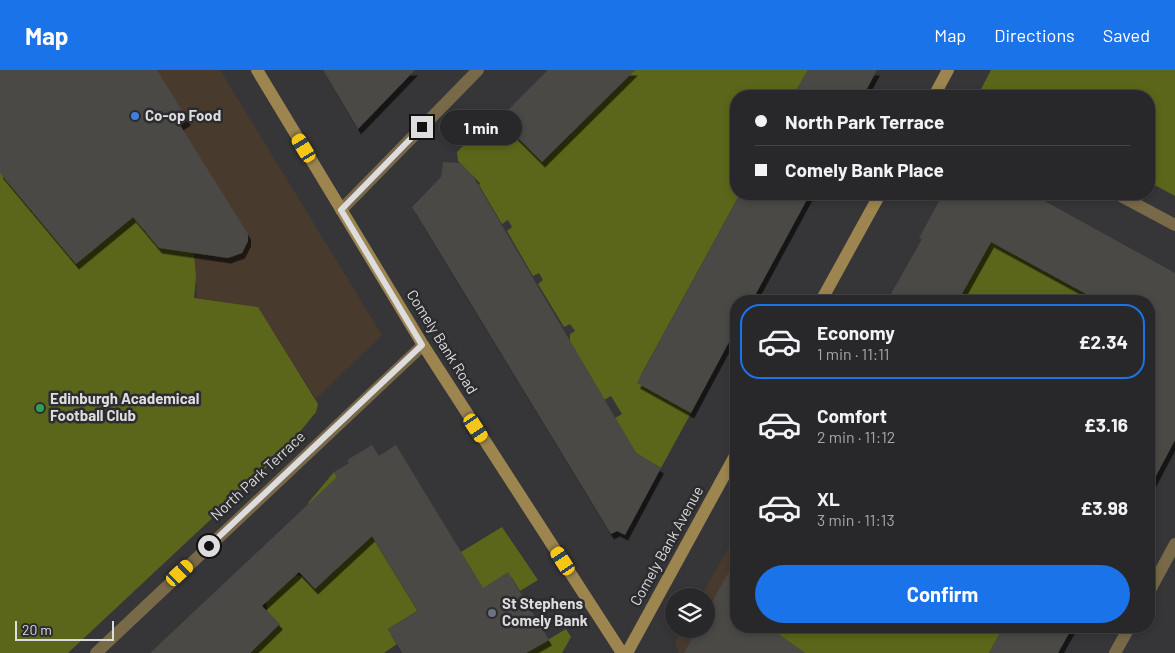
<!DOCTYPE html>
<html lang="en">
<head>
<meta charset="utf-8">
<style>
  body { margin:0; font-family:Barlow,sans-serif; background:#303032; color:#f1f3f6; height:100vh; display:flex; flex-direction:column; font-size:19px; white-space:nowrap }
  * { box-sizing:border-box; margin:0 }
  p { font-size:16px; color:#a5a6a8 }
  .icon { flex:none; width:28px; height:28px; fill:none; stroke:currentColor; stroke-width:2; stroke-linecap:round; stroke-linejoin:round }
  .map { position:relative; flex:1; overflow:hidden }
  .details { position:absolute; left:730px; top:225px; width:425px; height:338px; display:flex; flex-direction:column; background:#28282a; border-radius:20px; box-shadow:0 2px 8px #0003,0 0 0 1px #444447 }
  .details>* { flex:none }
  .hud { position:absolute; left:730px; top:20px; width:425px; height:110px; border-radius:20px; box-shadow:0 2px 8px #0003,0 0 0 1px #444447; display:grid; align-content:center; height:110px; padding:0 25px; background:#28282a }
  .tools { position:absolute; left:665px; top:518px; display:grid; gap:10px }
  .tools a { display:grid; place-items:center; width:50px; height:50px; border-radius:50%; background:#28282a; box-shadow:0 2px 8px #0003,0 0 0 1px #444447; font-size:25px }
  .scale { position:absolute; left:15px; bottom:12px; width:99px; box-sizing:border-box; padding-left:5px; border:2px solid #dddcde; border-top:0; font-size:14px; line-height:18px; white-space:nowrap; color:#dddcde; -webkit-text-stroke:4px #2c2b2e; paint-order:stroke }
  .end { position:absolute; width:22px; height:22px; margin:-11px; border:6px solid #dddcde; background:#111; box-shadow:0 0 0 2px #111 }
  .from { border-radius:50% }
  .bubble { position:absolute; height:35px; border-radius:18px; background:#28282a; box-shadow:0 2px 8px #0003,0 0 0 1px #444447; font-size:16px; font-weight:700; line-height:35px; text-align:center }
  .car { position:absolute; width:15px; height:30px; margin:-15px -8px; border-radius:6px; box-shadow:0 0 4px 1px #0007; background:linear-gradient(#f5c518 24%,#345 0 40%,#f5c518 0 76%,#345 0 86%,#f5c518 0) }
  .hud b { display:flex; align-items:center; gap:18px; height:48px; font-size:19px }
  .hud b+b { border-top:1px solid #444447 }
  .hud i { width:12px; height:12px; background:#f1f3f6 }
  ul { padding:9px 0 0; list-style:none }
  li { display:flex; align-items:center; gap:15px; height:75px; margin:0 10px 8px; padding:0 15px; border:2px solid transparent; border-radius:20px }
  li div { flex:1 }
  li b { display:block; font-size:19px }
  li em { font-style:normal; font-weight:700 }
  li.selected { border-color:#1a73e8 }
  li>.icon { width:45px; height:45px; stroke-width:1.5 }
  .button { display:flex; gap:10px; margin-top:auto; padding:10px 25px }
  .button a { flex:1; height:58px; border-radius:30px; background:#1a73e8; color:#fff; font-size:20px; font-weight:700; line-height:58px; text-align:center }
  header { display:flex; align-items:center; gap:30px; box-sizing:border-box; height:70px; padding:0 25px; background:#1a73e8; color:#fff }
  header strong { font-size:24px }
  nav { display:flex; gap:28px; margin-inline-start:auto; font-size:18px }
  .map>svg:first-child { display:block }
  .commercial { fill:#493a2e }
  .green { fill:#5c661a }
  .building { fill:#4b4845; filter:url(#shadow) }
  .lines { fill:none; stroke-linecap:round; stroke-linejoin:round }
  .street { stroke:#786948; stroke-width:12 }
  .secondary { stroke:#9c854f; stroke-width:12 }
  .route { stroke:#dddcde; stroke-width:6 }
  .shop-dot { fill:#3f7fe0; stroke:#2c2b2e; stroke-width:2 }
  .leisure-dot { fill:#2e9e5b; stroke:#2c2b2e; stroke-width:2 }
  .worship-dot { fill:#6b7280; stroke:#2c2b2e; stroke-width:2 }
  .labels { text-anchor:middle; stroke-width:5; stroke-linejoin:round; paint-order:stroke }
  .poi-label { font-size:15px; font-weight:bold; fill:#dddcde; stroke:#2c2b2e; text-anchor:start }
  .street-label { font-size:15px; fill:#dddcde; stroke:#2c2b2e }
</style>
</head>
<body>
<header>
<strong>Map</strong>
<nav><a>Map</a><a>Directions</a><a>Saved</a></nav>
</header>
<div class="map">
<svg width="1175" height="583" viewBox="0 0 1175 583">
  <defs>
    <filter id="shadow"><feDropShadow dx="3" dy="5.5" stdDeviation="0" flood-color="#0009"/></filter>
  </defs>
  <rect width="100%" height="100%" fill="#363538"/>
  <path class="commercial" d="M11,0H220L382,265L316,329L258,237L197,228L194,183L159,178Z
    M736,465V556H775L772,561L796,583H679L675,572L683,559H706V526H701Z"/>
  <path class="green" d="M0,0H11L159,178L194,183L196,207L194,228L258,237L318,334L316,342L285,380L68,583H0Z
    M635,0H808L793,26H736V124H740L641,305L640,308L691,343L661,398L636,383L615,348L622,344L611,326L604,330L570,273V264L575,261L570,254L564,257L561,252L538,214L543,210L539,203L533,206L507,161L512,157L508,150L502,154L479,115L480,113L458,91L457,82L489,50L499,49L542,92Z
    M991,0H1175V126L1149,112V26H993L981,19Z
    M981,169L991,172L1099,231H958L976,198Z
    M334,402L365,455L461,482L502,457L538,510L520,521L512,508L503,505L494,518L435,530L388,559L397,574L384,583H215L243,563L257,576L280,555L267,541L266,532L295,505L302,506L315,519L337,499L334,493L338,464L308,433Z
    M775,556H1004L989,583H805L772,562Z
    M566,559L571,567L562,583H526Z"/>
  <path class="building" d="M0,0H157L188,50L180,55L248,164V171L242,183L228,188L159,178L133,147L76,194L0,103Z
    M323,0H415L358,59Z
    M548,0H635L542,92L499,49Z
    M808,0H877L863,26H793Z
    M443,92L460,93L473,106L636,383L661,398L625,465L617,461L611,464L412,137L441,107Z
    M740,124H810L752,231H736V259L691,343L637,313Z
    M943,124H1032L1175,203V370L1149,419V231H1099L991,172L958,231H887L922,169L919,168Z
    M372,375L379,386L396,375L483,518L508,502L549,570L526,583H402L388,559L418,541L372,466L315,519L299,502L262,536L280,554L250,583H150L337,407L334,402L349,393L347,390Z
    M736,489V556H768L805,583H684L698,559H706V543Z
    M1004,556H1073L1058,583H989Z"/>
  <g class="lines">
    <path class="street" d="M1117,124L1175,155
      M341,140L478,0
      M1149,522L1175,474
      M96,583L423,275
      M1115,583L1130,556"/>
    <path class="secondary" d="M257,0L423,275L622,583
      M934,26L948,0
      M821,231L880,124
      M627,583L736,384"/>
  </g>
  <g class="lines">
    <path class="route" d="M209,476L422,275L341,140L422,57"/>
  </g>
  <circle class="shop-dot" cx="135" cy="46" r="5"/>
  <circle class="leisure-dot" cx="40" cy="338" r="5"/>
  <circle class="worship-dot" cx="492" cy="543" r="5"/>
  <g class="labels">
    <g class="poi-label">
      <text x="145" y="51">Co-op Food</text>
      <text x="50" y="334">Edinburgh Academical<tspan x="50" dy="17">Football Club</tspan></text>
      <text x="502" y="539">St Stephens<tspan x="502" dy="17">Comely Bank</tspan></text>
    </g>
    <g class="street-label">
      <text transform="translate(442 272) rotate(58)" y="5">Comely Bank Road</text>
      <text transform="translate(258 406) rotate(-43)" y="5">North Park Terrace</text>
      <text transform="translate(667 476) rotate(-61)" y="5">Comely Bank Avenue</text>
    </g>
  </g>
</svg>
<div class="tools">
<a><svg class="icon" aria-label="layers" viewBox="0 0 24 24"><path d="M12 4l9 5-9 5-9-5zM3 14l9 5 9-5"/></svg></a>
</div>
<div class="scale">20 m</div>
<i class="end from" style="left:209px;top:476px"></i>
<i class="end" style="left:422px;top:57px"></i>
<div class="bubble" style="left:440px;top:40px;width:82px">1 min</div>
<i class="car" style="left:304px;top:78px;rotate:329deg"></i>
<i class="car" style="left:476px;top:358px;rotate:147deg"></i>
<i class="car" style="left:563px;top:491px;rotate:327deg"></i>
<i class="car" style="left:180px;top:503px;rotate:47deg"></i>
<div class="hud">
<b><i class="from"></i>North Park Terrace</b>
<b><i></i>Comely Bank Place</b>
</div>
<section class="details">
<ul>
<li class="selected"><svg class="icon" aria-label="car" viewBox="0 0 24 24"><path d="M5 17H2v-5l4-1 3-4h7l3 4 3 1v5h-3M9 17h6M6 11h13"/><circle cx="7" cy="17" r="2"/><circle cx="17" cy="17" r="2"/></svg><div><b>Economy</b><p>1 min · 11:11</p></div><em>£2.34</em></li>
<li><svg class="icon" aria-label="car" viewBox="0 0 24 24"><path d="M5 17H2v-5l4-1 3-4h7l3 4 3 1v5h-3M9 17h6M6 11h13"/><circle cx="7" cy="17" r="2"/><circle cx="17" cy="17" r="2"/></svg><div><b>Comfort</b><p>2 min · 11:12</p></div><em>£3.16</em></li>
<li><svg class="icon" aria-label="car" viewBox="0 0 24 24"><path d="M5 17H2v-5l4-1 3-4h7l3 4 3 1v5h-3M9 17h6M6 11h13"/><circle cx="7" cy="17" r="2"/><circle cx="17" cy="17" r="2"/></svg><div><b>XL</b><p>3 min · 11:13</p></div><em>£3.98</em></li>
</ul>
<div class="button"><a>Confirm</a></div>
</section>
</div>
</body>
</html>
